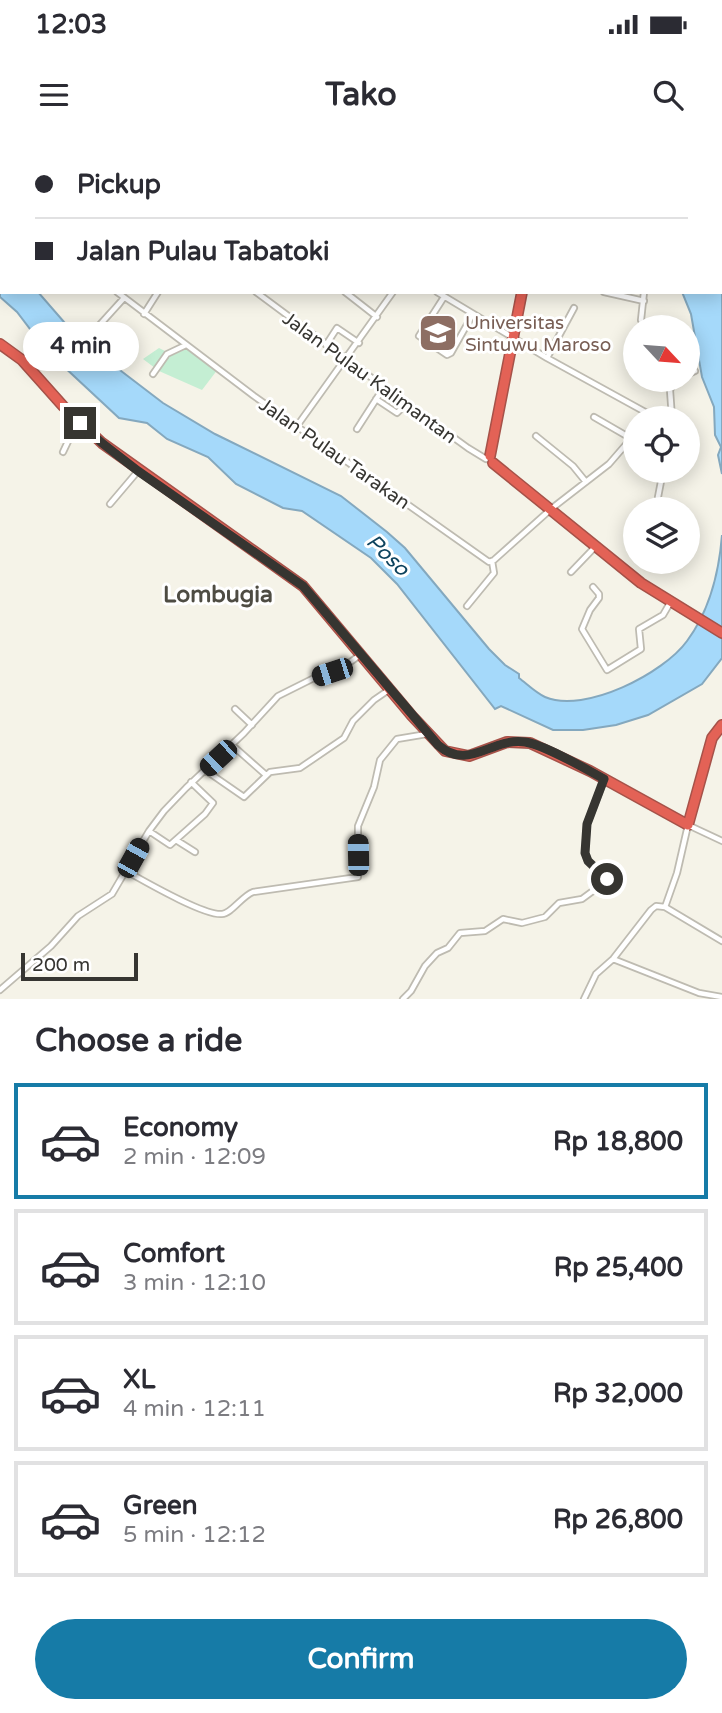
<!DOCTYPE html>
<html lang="en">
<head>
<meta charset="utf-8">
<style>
  body { margin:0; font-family:"Varela Round",sans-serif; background:#f7f7f7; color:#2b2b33; height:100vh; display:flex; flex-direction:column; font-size:26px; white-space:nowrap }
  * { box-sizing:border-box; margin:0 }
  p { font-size:23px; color:#7c7c81 }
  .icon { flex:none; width:38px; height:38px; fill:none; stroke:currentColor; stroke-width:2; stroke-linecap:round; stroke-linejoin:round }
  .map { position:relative; height:859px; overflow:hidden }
  .details { display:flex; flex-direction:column; background:#fff; flex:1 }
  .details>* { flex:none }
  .guide { position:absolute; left:0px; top:0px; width:723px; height:154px; box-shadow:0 4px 18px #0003; display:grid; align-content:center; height:154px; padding:0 35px; background:#fff }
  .needle { width:46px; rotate:116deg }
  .tools { position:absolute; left:623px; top:175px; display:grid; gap:14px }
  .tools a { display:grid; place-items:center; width:77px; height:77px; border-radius:50%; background:#fff; box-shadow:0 4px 18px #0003; font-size:35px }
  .scale { position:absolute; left:21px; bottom:18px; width:117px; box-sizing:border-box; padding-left:7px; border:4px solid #363531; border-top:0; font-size:19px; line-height:24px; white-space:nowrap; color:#363531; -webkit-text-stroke:5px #fff; paint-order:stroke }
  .end { position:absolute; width:32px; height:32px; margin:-16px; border:9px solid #363531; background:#fff; box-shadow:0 0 0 4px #fff }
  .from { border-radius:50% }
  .bubble { position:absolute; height:49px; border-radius:24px; background:#fff; box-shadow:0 4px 18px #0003; font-size:23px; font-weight:700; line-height:49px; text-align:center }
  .car { position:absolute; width:21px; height:42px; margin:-21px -10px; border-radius:9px; box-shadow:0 0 5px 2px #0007; background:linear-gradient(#222 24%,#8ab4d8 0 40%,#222 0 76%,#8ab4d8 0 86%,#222 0) }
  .guide b { display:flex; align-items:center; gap:24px; height:66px; font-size:26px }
  .guide b+b { border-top:2px solid #e1e1e2 }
  .guide i { width:18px; height:18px; background:#2b2b33 }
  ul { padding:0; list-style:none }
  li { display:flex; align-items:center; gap:21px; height:116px; margin:0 14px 10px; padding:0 21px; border:4px solid #e1e1e2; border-radius:0px }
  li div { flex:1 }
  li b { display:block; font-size:26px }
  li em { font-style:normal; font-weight:700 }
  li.selected { border-color:#167ba7 }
  li>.icon { width:63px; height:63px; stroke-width:1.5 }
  h2 { padding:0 35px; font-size:32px; line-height:84px }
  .primary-button { display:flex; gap:14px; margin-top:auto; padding:14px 35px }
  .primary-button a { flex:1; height:80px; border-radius:42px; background:#167ba7; color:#fff; font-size:28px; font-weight:700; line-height:80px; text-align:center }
  .status { display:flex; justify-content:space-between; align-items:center; height:49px; padding:0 35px; background:#fff; direction:ltr }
  .status svg { height:19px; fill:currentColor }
  header { display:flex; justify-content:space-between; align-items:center; height:91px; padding:0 35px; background:#fff; font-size:32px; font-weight:700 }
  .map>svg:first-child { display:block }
  .green { fill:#c4eed3 }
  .water { fill:#a5d9fa; stroke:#84a8be; stroke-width:2 }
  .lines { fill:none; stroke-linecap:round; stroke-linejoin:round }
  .street-casing { stroke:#bebbb1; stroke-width:8 }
  .highway-casing { stroke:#a65249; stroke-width:12 }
  .street { stroke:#fff; stroke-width:4.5 }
  .highway { stroke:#e36256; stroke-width:9 }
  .route { stroke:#363531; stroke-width:9 }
  .labels { text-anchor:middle; stroke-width:6; stroke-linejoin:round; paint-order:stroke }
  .education-label { font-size:19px; fill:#785e54; stroke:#fff; text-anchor:start }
  .street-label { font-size:19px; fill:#363531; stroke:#fff }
  .water-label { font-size:21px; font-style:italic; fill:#0d435e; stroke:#fff }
  .quarter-label { font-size:23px; font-weight:bold; fill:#4e4c43; stroke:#fff }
</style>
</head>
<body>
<div class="status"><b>12:03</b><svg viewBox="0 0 49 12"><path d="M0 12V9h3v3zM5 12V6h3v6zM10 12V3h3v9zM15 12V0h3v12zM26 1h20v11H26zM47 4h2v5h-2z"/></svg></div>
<header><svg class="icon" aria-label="menu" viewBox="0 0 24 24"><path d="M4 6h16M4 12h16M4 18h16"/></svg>Tako<svg class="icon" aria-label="search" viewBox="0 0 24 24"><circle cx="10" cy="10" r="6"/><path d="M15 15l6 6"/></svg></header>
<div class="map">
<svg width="722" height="859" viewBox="0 0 722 859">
  <rect width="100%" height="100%" fill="#f5f3e8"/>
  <path class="green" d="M159,208L173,215L188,208L218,229L202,250L159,231L143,219Z"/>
  <path class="water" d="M695,0H722V334L718,315L721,307L715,295L714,267L702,237L691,174L682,152H721V2H694Z
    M0,110L2,152H38L64,182L91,208L163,263L215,294L341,356L387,392L405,408L489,509L505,525L519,534V538C527,544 536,553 545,557C585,574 664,533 687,501C710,470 719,433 722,395V518L702,544L648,575L616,585L583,590H553L501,566L495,569L397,444L371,418L302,371L283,368L236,344L208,317L167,299L147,283L119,278L46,210L17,172L0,157Z"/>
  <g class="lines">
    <g class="street-casing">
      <path id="street" d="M48,0L51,2
        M221,0L224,2
        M283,0L285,2
        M358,0L360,2
        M370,0L373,2
        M18,2L19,0
        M171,2L172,0
        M382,2L383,0
        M493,2L494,0
        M0,13L2,12
        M117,152L254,256L489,422L494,420L551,369L609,324L635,294
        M256,152L384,247L468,308L486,319
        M345,152L377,177
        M437,152L547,218L647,273L645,278
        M604,152L644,161
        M444,157L419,196L447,215L451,213L473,174
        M144,174L158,152
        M641,180L644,152
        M95,190L124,158
        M326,205L337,188L359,203
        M547,218L574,168
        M153,234L167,214L186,205
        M688,234L695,231
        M376,259L397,273L406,264
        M647,273L672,272
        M594,277L632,299
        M672,278L670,250L676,240
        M297,286L393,152
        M357,289L384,247
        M536,296L573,326L586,342
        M63,312L72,293L80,283
        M658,357L663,331
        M110,364L138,331
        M571,432L595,407
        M593,447L599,454V458L590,470L582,489L607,530L641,509L639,489L663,475L670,463
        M467,466L494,433L492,421
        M235,569L252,585
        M232,605L266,635
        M205,630L244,657L270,632L300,628L344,598L353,581L374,560L390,549
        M149,691L170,705L205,674L213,663L191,642
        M176,700L195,712
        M722,701L688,685L677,733L665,767L722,801
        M126,731C144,741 204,776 222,774C231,774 242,756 253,752L358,737V686L374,647L380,620L397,599L427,594
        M613,819L699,853L722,857
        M0,850L51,806L78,776L112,754L149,691L164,671L186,648L244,593L278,556L314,538L342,528L360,515
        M403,859L411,851L425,826L437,813L448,808L460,793L485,791L503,779L522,783L545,777L559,763L582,759L605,742L607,738L588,721L585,713L587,684L604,640
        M584,859L596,834L613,819L651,770L656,766L665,767"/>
    </g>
    <g class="highway-casing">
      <path id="highway" d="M549,2V0
        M0,204L22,220L63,266L102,303L303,446L412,576L445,611L469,616L507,602L530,603L590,631L688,685L712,598L722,585
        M490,316L522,152
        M493,323L641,443L722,493"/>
    </g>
    <use href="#street" class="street"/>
    <use href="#highway" class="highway"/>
  </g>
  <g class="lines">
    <path class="route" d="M80,283L102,303L138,331L303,446L438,605C469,632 491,597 525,602C545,605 586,629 604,639L587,684L585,713L588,721L607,739"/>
  </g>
  <defs>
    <g id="university-square" transform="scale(2.0125)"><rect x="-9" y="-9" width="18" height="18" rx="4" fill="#8d6e63" stroke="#fff"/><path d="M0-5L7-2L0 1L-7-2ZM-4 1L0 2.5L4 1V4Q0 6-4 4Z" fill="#fff"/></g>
  </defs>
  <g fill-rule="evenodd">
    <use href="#university-square" x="438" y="193"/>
  </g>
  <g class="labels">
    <g class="education-label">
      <text x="465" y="189">Universitas<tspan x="465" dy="22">Sintuwu Maroso</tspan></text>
    </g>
    <g class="street-label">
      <text transform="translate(370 237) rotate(36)" y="7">Jalan Pulau Kalimantan</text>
      <text transform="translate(335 313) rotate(35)" y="7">Jalan Pulau Tarakan</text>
    </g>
    <g class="water-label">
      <text transform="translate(388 415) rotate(44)" y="7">Poso</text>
    </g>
    <g class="quarter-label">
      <text x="218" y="462">Lombugia</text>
    </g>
  </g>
</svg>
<div class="tools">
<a><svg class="needle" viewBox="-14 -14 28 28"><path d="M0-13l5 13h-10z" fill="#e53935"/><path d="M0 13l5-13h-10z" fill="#7c7c81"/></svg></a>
<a><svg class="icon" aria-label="locate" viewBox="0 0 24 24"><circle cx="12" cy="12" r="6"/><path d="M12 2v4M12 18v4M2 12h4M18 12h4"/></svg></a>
<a><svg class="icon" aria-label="layers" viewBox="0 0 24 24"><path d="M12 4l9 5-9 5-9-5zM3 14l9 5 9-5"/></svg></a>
</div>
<div class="scale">200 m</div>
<i class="end from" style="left:607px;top:739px"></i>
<i class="end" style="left:80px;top:283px"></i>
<div class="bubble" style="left:23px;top:182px;width:116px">4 min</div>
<i class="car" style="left:332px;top:532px;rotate:252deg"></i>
<i class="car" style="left:218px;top:618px;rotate:227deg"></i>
<i class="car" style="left:358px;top:715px;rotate:359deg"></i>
<i class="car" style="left:133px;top:718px;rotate:29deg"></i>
<div class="guide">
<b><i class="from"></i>Pickup</b>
<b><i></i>Jalan Pulau Tabatoki</b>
</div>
</div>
<section class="details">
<h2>Choose a ride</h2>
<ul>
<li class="selected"><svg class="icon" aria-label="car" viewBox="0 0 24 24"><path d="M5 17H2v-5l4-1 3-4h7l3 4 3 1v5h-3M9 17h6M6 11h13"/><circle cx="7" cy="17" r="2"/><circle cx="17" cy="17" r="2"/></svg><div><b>Economy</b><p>2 min · 12:09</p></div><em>Rp 18,800</em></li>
<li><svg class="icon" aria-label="car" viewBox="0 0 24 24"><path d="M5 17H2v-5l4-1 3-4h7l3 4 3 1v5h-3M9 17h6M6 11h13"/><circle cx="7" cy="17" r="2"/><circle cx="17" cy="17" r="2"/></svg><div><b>Comfort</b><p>3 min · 12:10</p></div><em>Rp 25,400</em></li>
<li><svg class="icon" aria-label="car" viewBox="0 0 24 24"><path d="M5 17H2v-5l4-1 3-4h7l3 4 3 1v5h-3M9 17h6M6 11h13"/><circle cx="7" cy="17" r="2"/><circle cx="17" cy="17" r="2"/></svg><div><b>XL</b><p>4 min · 12:11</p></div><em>Rp 32,000</em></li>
<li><svg class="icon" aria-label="car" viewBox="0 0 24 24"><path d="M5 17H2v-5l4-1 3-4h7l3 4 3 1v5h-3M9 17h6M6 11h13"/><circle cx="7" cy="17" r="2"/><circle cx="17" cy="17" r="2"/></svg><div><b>Green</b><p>5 min · 12:12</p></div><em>Rp 26,800</em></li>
</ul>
<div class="primary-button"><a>Confirm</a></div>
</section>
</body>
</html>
